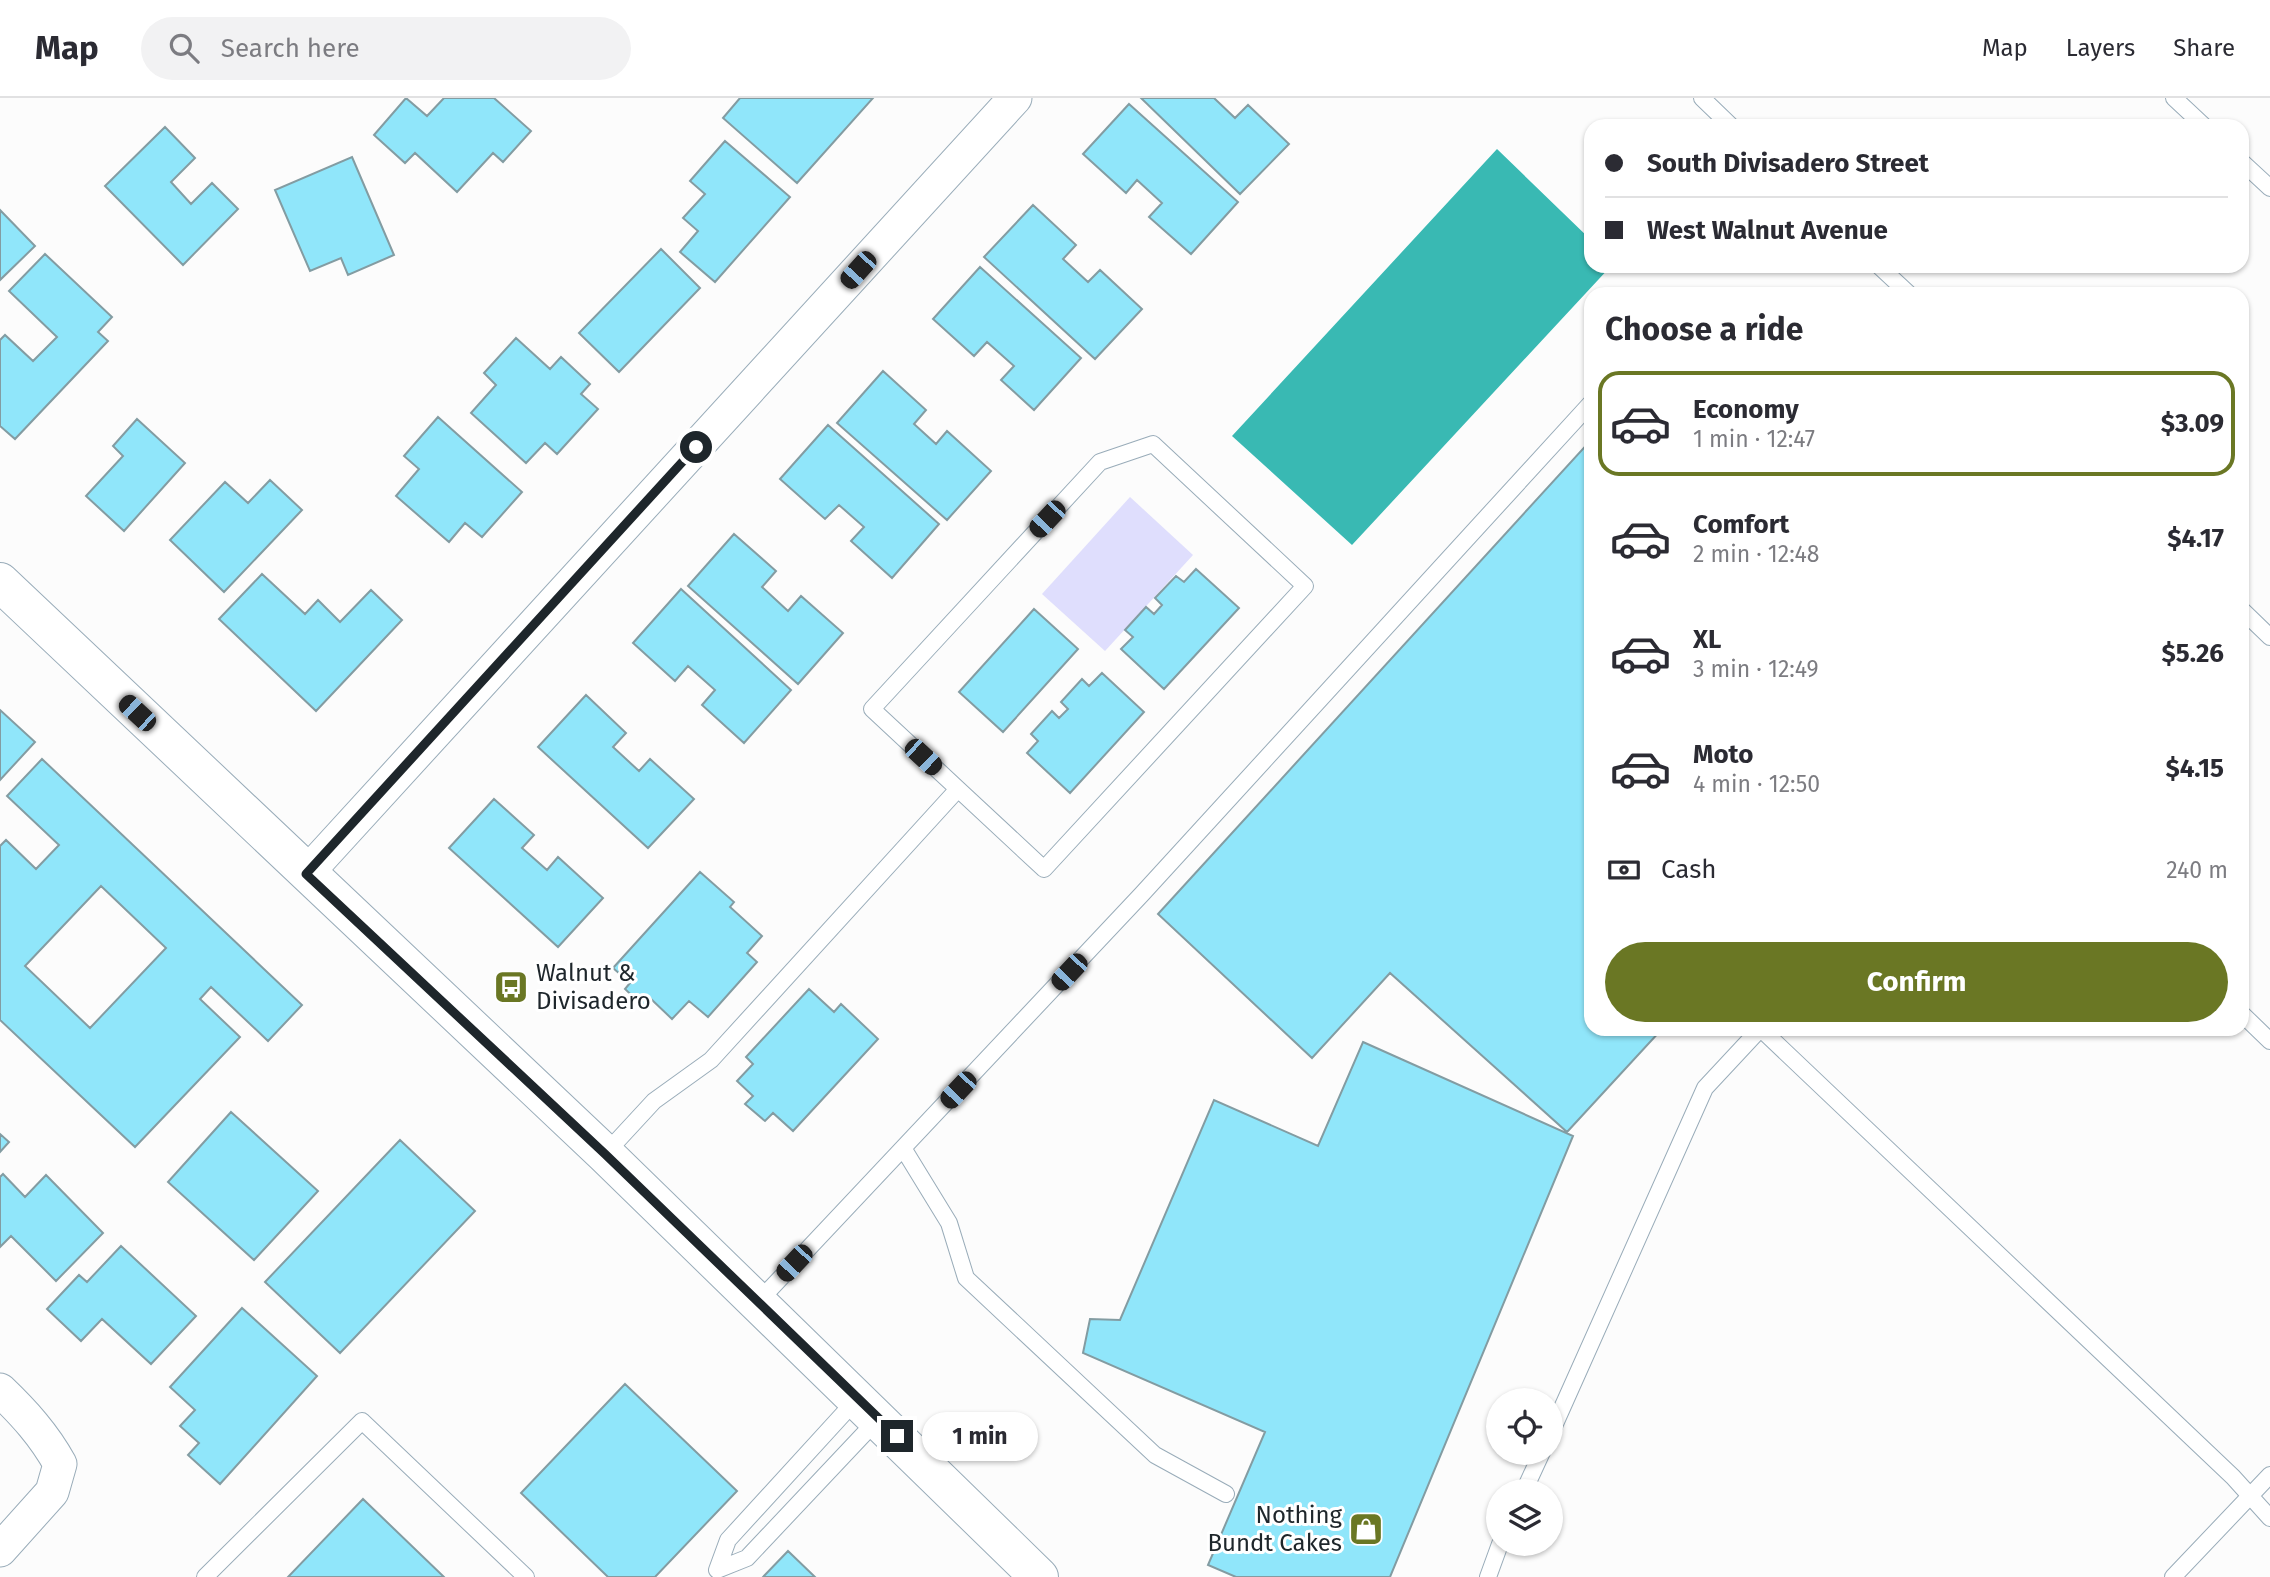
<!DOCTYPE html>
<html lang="en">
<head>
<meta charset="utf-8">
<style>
  body { margin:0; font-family:"Fira Sans",sans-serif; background:#f2f2f3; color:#2b2b33; height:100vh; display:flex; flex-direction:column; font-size:26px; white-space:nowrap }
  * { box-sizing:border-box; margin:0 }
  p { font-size:23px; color:#7c7c81 }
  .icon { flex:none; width:38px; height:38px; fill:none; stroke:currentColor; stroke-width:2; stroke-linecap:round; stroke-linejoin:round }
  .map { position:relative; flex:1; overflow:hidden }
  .panel { position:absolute; left:1584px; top:189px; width:665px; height:749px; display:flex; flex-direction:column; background:#fff; border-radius:21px; box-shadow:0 2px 5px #0004 }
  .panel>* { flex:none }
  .guide { position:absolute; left:1584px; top:21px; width:665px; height:154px; border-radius:21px; box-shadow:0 2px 5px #0004; display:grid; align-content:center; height:154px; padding:0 21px; background:#fff }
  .controls { position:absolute; left:1486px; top:1290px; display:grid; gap:14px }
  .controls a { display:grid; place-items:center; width:77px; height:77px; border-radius:50%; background:#fff; box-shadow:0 2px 5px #0004; font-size:35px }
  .end { position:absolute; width:32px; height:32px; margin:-16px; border:9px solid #1e262b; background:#fff; box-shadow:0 0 0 4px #fff }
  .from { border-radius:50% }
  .bubble { position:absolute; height:49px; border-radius:24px; background:#fff; box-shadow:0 2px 5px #0004; font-size:23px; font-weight:700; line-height:49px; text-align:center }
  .car { position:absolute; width:21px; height:42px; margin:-21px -10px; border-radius:9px; box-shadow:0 0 5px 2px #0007; background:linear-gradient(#222 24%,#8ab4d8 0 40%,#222 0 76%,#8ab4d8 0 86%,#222 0) }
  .guide b { display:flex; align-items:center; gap:24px; height:66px; font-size:26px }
  .guide b+b { border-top:2px solid #e1e1e2 }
  .guide i { width:18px; height:18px; background:#2b2b33 }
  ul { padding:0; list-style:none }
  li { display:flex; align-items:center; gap:21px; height:105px; margin:0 14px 10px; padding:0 7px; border:4px solid transparent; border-radius:21px }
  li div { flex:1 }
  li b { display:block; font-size:26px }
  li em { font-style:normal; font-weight:700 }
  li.selected { border-color:#6a7724 }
  li>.icon { width:63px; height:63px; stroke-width:1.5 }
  h2 { padding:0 21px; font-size:32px; line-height:84px }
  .pay { display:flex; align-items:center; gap:18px; height:77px; padding:0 21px; font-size:26px }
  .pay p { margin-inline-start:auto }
  .primary-button { display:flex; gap:14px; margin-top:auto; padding:14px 21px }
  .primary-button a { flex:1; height:80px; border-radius:42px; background:#6a7724; color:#fff; font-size:28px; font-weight:700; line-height:80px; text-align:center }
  header { display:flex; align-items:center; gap:42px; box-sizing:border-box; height:98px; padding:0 35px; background:#fff; border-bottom:2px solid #e1e1e2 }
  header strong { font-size:33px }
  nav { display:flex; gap:38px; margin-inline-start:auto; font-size:24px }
  .search { width:490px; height:63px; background:#f2f2f3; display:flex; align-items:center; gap:18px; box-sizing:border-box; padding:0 24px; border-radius:38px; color:#7c7c81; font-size:26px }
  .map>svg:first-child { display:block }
  .green { fill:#dfdefd }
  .water { fill:#39b9b3 }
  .building { fill:#90e6fa; stroke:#839ca2; stroke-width:2; fill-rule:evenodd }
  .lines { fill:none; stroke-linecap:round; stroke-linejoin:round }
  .lane-casing { stroke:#99acb9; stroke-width:18 }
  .street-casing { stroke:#99acb9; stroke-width:35 }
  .secondary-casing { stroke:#99acb9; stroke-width:40 }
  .lane { stroke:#fff; stroke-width:16 }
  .street { stroke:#fff; stroke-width:33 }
  .secondary { stroke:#fff; stroke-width:38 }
  .route { stroke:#1e262b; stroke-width:9 }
  .labels { text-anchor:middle; stroke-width:6; stroke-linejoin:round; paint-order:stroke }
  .poi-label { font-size:24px; fill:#1e262b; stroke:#fff; text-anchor:start }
</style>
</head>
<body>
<header>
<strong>Map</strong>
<div class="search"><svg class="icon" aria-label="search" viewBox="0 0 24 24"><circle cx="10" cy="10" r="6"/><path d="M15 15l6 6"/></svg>Search here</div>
<nav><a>Map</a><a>Layers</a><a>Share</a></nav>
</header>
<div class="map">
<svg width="2270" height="1479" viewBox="0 0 2270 1479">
  <rect width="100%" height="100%" fill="#fcfcfc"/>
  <path class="green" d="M1130,399L1193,457L1105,553L1042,496Z"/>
  <path class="water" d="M1497,51L1591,142V168H1611L1352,447L1232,338Z"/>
  <path class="building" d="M406,0L427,18L444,0H494L531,33L503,64L493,55L457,94L415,55L405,65L374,37Z
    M740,0H873L797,85L723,20Z
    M1141,0H1214L1235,20L1248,7L1289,46L1240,96Z
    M1129,6L1238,104L1191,156L1149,119L1162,105L1137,82L1126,95L1083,56Z
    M165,29L195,60L171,84L191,106L212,85L238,111L183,167L105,88Z
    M725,43L790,99L715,184L680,154L698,133L683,120L705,96L690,83Z
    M352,59L394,157L348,177L341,160L310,173L275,92Z
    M1033,107L1076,147L1063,161L1088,184L1100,172L1142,211L1095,261L984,159Z
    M0,112L35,148L0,182Z
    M661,151L700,190L619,274L579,235Z
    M45,156L112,219L98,234L108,243L15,341L0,328V242L5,237L33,263L57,239L9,193Z
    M980,169L1081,260L1034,312L1001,282L1014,268L987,244L974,258L933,221Z
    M516,240L550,271L561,259L590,286L581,296L598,311L557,356L545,345L526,365L471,315L496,287L484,275Z
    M883,273L926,312L914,326L936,346L947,333L991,373L947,422L837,325Z
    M438,319L522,394L482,439L465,425L449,444L396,398L419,371L404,358Z
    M137,321L185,365L124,433L86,398L123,358L113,348Z
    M828,327L939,426L892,480L851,443L864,429L839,407L825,421L780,381Z
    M1591,342V931H1662L1567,1034L1390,875L1312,960L1158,816Z
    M270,382L302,412L224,494L170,442L225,384L248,405Z
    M734,436L776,473L762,489L788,513L801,498L843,535L798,586L688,488Z
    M1196,471L1239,510L1164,591L1121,551L1133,539L1125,532L1146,509L1154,516L1162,507L1155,500L1176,478L1184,484Z
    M262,476L305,516L318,502L340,524L371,492L402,522L316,613L219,521Z
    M681,491L791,592L744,645L702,607L715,592L688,568L675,583L633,545Z
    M1034,511L1078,551L1003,634L959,594Z
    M1102,575L1144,614L1070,695L1027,655L1038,643L1031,636L1052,613L1059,620L1068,611L1061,604L1082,581L1089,588Z
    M586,597L626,635L613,649L639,673L650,661L694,701L648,750L538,649Z
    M0,612L35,644L0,682Z
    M42,661L302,907L268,943L211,889L200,901L240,939L135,1049L0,922V748L6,742L36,771L59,747L7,698ZM101,788L166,850L90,930L25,868Z
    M494,701L534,737L522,750L547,772L558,759L603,800L558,849L449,750Z
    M700,774L734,804L730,809L762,838L747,855L757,864L708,919L689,903L672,921L651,901L644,909L625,891L630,885L613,870Z
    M809,891L834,914L841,906L878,941L793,1033L773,1015L765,1023L745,1006L753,998L737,983L753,966L746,959Z
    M1363,944L1573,1038L1390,1479H1236L1208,1467L1265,1334L1083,1255L1090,1221L1120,1222L1214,1002L1318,1048Z
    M231,1014L318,1093L254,1162L168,1084Z
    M0,1036L9,1044L0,1054Z
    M400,1042L475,1113L340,1255L265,1184Z
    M3,1076L25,1099L46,1077L103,1135L56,1183L11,1138L0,1149V1079Z
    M121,1148L196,1218L151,1266L102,1221L81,1243L47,1211L79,1177L87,1184Z
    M242,1210L317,1278L220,1386L188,1357L199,1345L180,1328L195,1312L170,1289Z
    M625,1286L737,1393L655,1479H608L521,1395Z
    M363,1401L444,1479H288Z
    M788,1453L815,1479H763Z"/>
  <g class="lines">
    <g class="lane-casing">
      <path id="lane" d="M1702,0L1731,28
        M2174,0L2204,28
        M2242,64L2270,90
        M1879,168L1909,196
        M2242,512L2270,539
        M2242,916L2270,943
        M1761,931L2233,1379L2270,1420
        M903,1050L949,1125L966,1180L1155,1357L1226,1396
        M605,1056L654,1003L711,962L958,691L872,611L1100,364L1153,346L1305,488L1044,771L958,691
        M758,1204L1142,796L1591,305
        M856,1302L728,1442L717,1472L747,1460L879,1320
        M1550,1337L1705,990L1760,931
        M1524,1393L1542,1354
        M205,1479L362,1323L526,1479
        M1488,1479L1500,1446
        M2173,1479L2270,1377"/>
    </g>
    <g class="street-casing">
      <path id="street" d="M306,776L1015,0
        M0,1292C24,1315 44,1337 60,1366L52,1394L0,1452"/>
    </g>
    <g class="secondary-casing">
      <path id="secondary" d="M0,484L605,1056L1039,1479"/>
    </g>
    <use href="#lane" class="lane"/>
    <use href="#street" class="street"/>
    <use href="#secondary" class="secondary"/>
  </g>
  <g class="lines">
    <path class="route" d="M696,349L306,776L605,1056L897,1338"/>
  </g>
  <defs>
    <g id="bus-square" transform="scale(1.75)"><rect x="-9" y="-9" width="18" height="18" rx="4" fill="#6a7724" stroke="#fff"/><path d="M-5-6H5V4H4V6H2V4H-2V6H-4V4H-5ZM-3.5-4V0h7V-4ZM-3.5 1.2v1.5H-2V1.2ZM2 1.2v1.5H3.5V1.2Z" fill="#fff"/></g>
    <g id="shop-square" transform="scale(1.75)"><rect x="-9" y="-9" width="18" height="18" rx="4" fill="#6a7724" stroke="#fff"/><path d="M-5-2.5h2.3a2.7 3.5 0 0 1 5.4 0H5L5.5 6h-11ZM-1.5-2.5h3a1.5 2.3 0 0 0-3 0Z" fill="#fff"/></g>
  </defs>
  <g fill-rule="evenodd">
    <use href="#bus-square" x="511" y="889"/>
    <use href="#shop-square" x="1366" y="1431"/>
  </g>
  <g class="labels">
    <g class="poi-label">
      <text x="536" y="883">Walnut &amp;<tspan x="536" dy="28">Divisadero</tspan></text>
      <text x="1342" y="1425" text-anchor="end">Nothing<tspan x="1342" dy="28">Bundt Cakes</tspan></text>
    </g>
  </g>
</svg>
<div class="controls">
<a><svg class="icon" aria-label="locate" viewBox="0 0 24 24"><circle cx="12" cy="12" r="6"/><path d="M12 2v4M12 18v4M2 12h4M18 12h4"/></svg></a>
<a><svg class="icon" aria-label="layers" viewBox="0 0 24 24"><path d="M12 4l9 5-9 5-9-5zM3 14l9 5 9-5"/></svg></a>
</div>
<i class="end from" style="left:696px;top:349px"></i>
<i class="end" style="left:897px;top:1338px"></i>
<div class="bubble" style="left:922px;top:1314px;width:116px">1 min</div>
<i class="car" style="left:858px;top:172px;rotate:222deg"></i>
<i class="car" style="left:1047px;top:421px;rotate:223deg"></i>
<i class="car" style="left:137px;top:615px;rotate:313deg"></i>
<i class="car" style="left:923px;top:659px;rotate:133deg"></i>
<i class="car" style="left:1069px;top:874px;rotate:223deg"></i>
<i class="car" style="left:958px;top:992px;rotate:223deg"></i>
<i class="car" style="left:794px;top:1165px;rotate:223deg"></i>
<div class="guide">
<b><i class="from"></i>South Divisadero Street</b>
<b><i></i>West Walnut Avenue</b>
</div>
<section class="panel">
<h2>Choose a ride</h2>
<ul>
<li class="selected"><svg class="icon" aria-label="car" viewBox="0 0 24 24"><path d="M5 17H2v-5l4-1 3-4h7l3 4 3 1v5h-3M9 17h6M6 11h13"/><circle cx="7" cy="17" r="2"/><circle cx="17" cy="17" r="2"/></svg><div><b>Economy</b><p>1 min · 12:47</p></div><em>$3.09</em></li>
<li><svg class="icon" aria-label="car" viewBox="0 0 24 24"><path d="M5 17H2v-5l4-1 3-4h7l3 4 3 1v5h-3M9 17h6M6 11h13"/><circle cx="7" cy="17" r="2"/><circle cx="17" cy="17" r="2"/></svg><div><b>Comfort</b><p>2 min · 12:48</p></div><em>$4.17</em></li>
<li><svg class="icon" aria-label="car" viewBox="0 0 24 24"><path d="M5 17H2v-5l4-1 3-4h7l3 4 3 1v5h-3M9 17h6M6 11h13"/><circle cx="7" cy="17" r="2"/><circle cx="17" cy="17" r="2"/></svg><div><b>XL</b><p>3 min · 12:49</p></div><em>$5.26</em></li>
<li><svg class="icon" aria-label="car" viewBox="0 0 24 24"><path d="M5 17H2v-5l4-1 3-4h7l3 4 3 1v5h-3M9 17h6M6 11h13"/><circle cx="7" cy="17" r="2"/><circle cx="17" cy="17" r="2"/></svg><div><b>Moto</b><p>4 min · 12:50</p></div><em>$4.15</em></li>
</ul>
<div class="pay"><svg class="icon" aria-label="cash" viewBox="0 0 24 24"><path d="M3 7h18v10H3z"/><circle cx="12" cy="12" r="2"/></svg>Cash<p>240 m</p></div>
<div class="primary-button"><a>Confirm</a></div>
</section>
</div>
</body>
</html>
